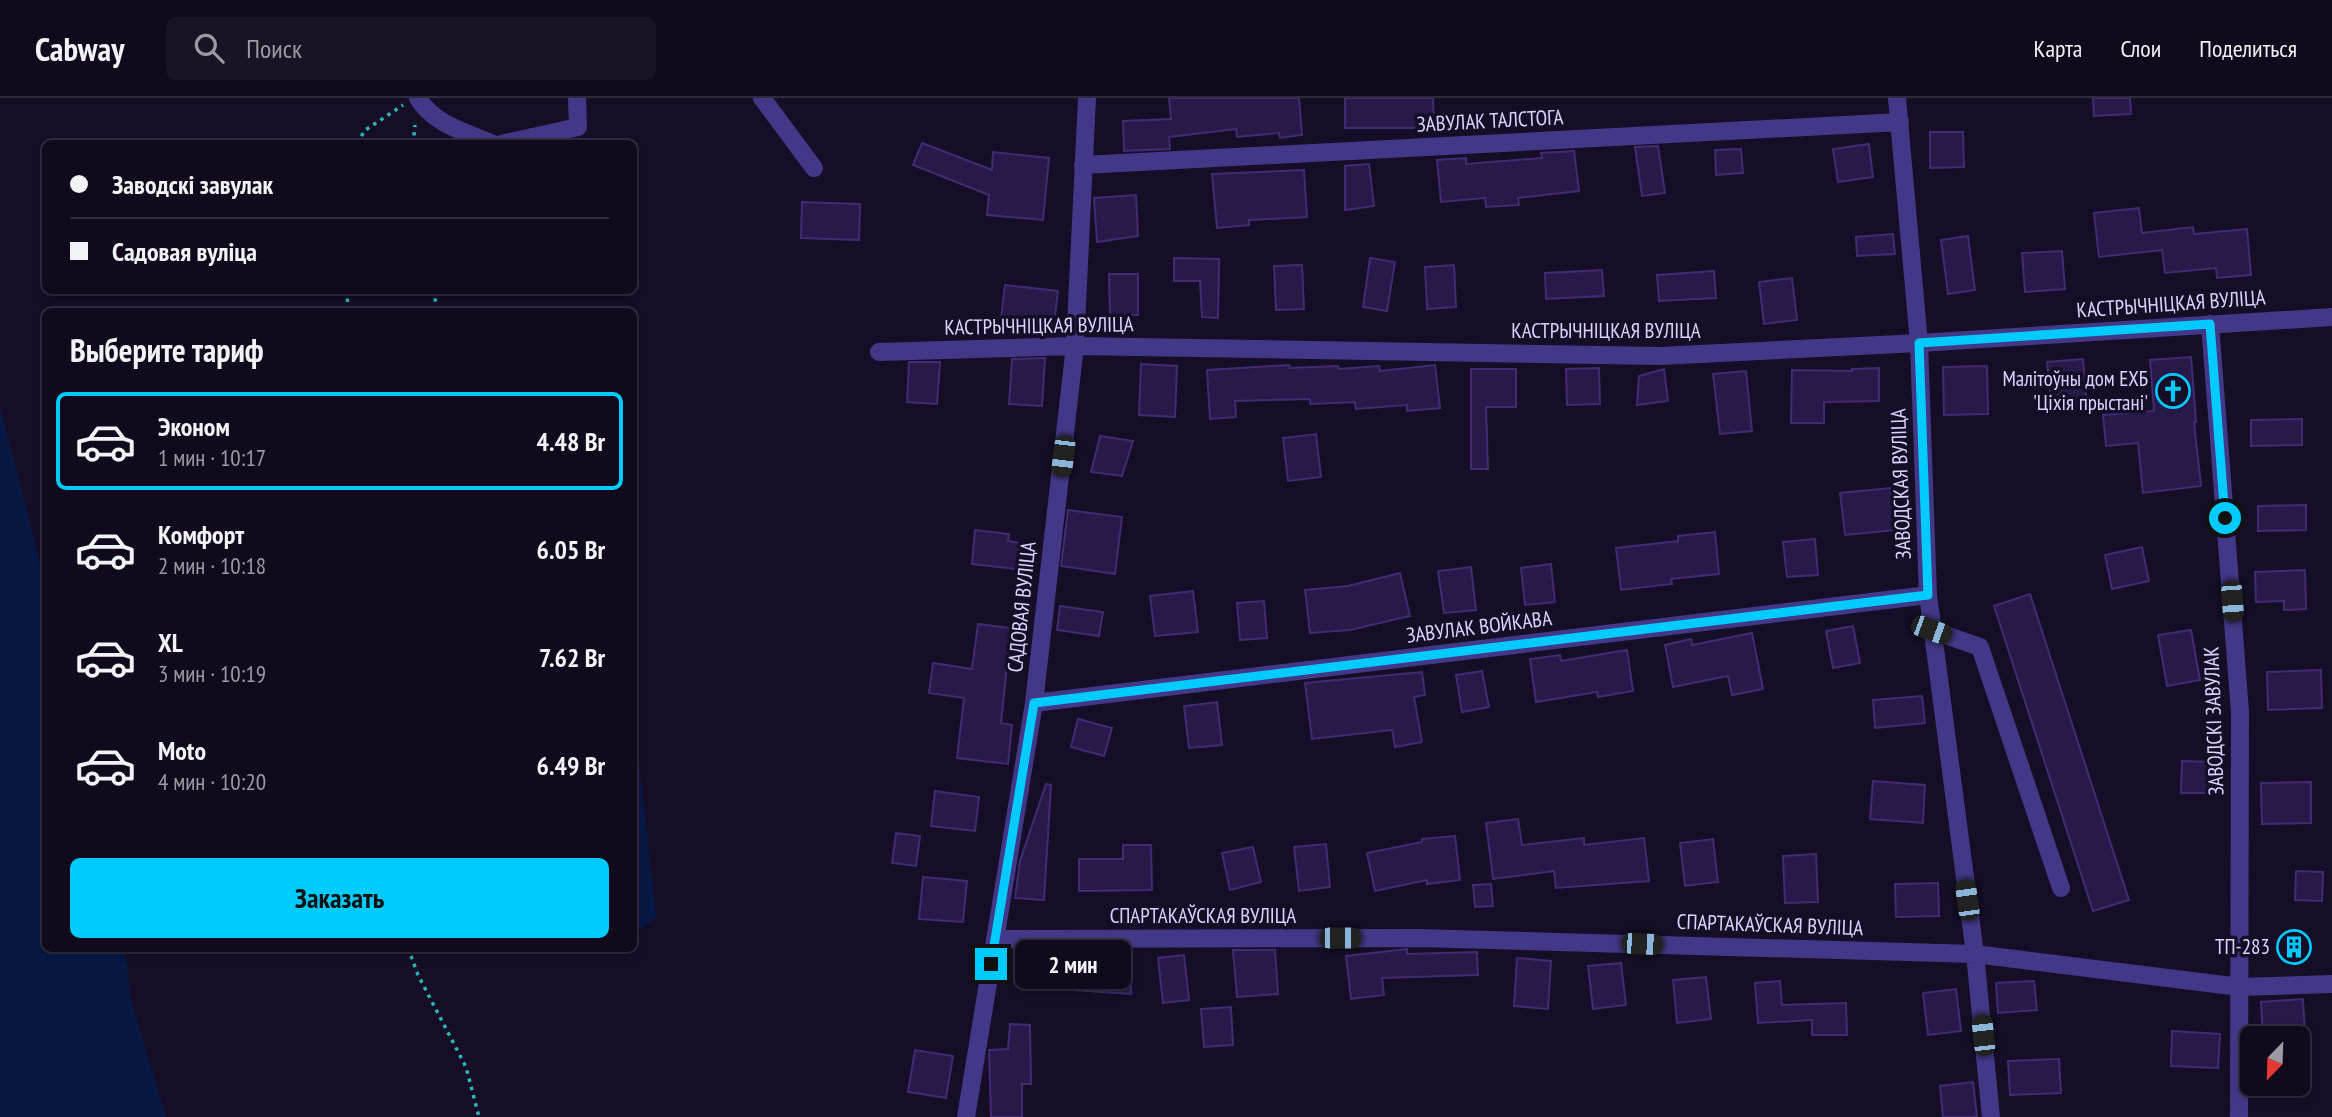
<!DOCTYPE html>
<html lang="ru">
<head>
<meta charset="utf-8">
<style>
  body { margin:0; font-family:"PT Sans Narrow",sans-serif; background:#191325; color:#f1f3f6; height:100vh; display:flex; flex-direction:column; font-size:26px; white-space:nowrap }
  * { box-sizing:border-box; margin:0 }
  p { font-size:23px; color:#9c9aa3 }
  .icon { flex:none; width:38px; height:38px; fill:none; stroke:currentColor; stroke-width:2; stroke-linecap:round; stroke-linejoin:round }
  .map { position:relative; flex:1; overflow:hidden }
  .sheet { position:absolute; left:42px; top:210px; width:595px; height:644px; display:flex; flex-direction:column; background:#100a1c; border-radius:10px; box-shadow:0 4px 10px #0003,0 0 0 2px #302b3b }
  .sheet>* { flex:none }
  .top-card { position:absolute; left:42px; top:42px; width:595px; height:154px; border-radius:10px; box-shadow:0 4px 10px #0003,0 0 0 2px #302b3b; display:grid; align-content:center; height:154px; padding:0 28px; background:#100a1c }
  .needle { width:46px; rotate:203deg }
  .buttons { position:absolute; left:2240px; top:928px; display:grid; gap:14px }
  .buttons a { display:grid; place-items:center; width:70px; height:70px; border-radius:10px; background:#100a1c; box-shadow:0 4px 10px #0003,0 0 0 2px #302b3b; font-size:35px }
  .end { position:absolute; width:32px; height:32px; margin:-16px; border:9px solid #00cbfe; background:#111; box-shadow:0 0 0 4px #111 }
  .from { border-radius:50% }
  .bubble { position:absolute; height:49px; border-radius:10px; background:#100a1c; box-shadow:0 4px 10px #0003,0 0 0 2px #302b3b; font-size:23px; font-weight:700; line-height:49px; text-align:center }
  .car { position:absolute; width:21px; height:42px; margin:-21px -10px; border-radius:9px; box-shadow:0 0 5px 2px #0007; background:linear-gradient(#222 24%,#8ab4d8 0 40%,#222 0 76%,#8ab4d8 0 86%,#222 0) }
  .top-card b { display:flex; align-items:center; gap:24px; height:66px; font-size:26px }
  .top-card b+b { border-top:2px solid #302b3b }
  .top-card i { width:18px; height:18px; background:#f1f3f6 }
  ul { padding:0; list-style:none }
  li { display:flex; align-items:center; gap:21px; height:98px; margin:0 14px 10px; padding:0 14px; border:4px solid transparent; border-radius:10px }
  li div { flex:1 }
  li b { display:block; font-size:26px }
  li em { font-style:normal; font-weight:700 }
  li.active { border-color:#00cbfe }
  li>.icon { width:63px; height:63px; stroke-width:1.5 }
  h2 { padding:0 28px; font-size:32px; line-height:84px }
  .action { display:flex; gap:14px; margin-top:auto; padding:14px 28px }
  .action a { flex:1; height:80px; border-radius:10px; background:#00cbfe; color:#111; font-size:28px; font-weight:700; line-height:80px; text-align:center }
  header { display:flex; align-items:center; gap:42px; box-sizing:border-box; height:98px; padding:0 35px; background:#100a1c; border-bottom:2px solid #302b3b }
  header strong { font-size:33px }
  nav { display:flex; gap:38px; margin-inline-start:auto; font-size:24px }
  .search { width:490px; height:63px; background:#191325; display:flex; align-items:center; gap:18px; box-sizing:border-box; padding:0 24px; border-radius:10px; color:#9c9aa3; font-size:26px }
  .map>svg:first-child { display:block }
  .water { fill:#081845 }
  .building { fill:#281a48; stroke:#412b75; stroke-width:2 }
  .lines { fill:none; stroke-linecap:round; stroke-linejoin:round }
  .path { stroke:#2bb5bc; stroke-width:3.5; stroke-dasharray:3.5 5; stroke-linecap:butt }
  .minor { stroke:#433887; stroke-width:18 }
  .route { stroke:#00cbfe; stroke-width:9 }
  .labels { text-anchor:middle; stroke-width:7; stroke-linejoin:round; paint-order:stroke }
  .street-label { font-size:21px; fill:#ddd3ff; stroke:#150e26 }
  .poi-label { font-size:21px; fill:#ddd3ff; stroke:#150e26; text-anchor:end }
</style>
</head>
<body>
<header>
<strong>Cabway</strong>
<div class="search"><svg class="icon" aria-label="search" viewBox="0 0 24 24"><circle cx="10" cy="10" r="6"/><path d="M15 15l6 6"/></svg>Поиск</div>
<nav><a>Карта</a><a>Слои</a><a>Поделиться</a></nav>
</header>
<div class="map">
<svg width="2332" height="1019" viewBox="0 0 2332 1019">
  <rect width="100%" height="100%" fill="#150e26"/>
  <path class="water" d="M0,309L45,484L46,850L125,851L131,903L166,1019H0Z
    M634,617L656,819L642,830L634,831Z"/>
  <path class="building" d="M1169,0H1299L1302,37L1280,40L1279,35L1237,39L1236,31L1169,39L1170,51L1124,53L1123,23L1171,21Z
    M1345,0H1433L1434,30H1345Z
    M2093,0H2130L2131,16L2094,18Z
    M1930,34H1963L1964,69L1930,70Z
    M922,45L992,72L993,54L1049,60L1043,122L987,117L989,97L913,67Z
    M1869,46L1873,79L1838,84L1833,51Z
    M1658,48L1665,95L1642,98L1635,49Z
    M1741,51L1743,75L1716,77L1715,52Z
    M1574,53L1579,93L1518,100L1519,107L1486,109L1485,100L1441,104L1437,62L1466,60V66L1542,60L1541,55Z
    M1369,66L1374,108L1345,112V68Z
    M1304,72L1307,119L1249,122V127L1217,130L1212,76Z
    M1136,97L1138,138L1097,144L1094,100Z
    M802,104L860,106L859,142L801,140Z
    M2139,110L2142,135L2193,129L2194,136L2247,131L2251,177L2217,180L2216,170L2165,175L2162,152L2099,159L2094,115Z
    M1893,136L1895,156L1857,158L1856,139Z
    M1968,138L1975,192L1948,196L1941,142Z
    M2062,153L2065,191L2025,194L2022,155Z
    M1174,160L1219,161L1218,220L1202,219L1200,183H1174Z
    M1370,160L1395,164L1387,213L1363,209Z
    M1302,167L1304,211L1276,212L1274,168Z
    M1454,167L1456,209L1427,211L1425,169Z
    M1602,172L1604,198L1546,201L1545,175Z
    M1714,173L1716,200L1659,203L1657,177Z
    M1109,176H1138V217H1110Z
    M1792,180L1797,222L1764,226L1759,184Z
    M1005,187L1058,193L1054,226L1001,220Z
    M2191,259L2196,324H2194L2201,388L2143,395L2138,345L2106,348L2103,317L2154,313L2150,262Z
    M1045,260L1042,308L1009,306L1012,261Z
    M2083,261L2087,310L2052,313L2047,264Z
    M909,264H940L937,306L907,304Z
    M1141,266L1177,268L1175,319L1139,317Z
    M1289,267L1290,270L1338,268L1339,271L1379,268L1380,273L1435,267L1440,310L1407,313V307L1356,311L1355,304L1310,306V301L1235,303L1236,319L1210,321L1207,272Z
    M1987,268L1988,316L1944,317L1943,269Z
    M1599,270L1600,306L1567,307L1566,271Z
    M1879,270V303L1824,304V325H1791L1792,272L1852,273V271Z
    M1471,271H1516V309H1486L1488,371H1471Z
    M1664,271L1668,303L1637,307L1639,278Z
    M1746,273L1752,333L1720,336L1713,276Z
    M2302,321V347L2251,348V322Z
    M1316,336L1321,379L1288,383L1283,340Z
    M1100,338L1133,343L1122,378L1091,374Z
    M1890,390L1895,432L1845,437L1840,395Z
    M2306,407V432L2258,433V408Z
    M1068,412L1122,419L1115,476L1061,468Z
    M975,432L1009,436L1008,443L1019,445L1016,471L972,466Z
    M1715,434L1719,476L1671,481L1672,486L1621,492L1616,450L1678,443V438Z
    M1815,441L1818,477L1787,479L1783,444Z
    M2142,449L2149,483L2112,491L2105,457Z
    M1551,466L1555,504L1525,507L1521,470Z
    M1471,469L1476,512L1444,515L1438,473Z
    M2305,472L2306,511L2284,512V503L2256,504L2255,474Z
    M1400,475L1410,518L1350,532L1310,535L1305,492L1348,488Z
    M1193,493L1198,534L1155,538L1150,498Z
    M2030,496L2129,802L2093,813L1994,508Z
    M1264,503L1267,540L1240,542L1237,505Z
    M1060,508L1103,514L1099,538L1057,532Z
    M978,526L1011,530L1001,625L1012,627L1008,666L957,660L964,600L929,595L933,565L972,571Z
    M1853,528L1860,565L1833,570L1826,533Z
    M2191,532L2200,582L2167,588L2158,537Z
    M1752,535L1763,591L1732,597L1728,578L1673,589L1665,547L1691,541L1692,547Z
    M1627,552L1633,593L1598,599L1597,594L1536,604L1530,561L1560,557L1561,563Z
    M2321,572L2322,610L2268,612L2267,574Z
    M1482,573L1489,609L1462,614L1456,577Z
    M1422,574L1425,597L1414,599L1422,644L1395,649L1392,632L1312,641L1305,585Z
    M1922,598L1925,625L1875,630L1873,602Z
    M1217,604L1222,647L1189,650L1184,608Z
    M1078,621L1112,630L1104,658L1071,649Z
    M2182,663L2212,664L2211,695H2181Z
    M1873,683L1925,687L1923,725L1870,721Z
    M2311,684V725L2262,726L2261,685Z
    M1046,686L1051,687L1044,802L1015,800L1020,763Z
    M935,693L979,699L975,733L931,728Z
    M1518,721L1522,747L1584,740V747L1644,740L1649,783L1556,790L1554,773L1493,781L1486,725Z
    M896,735L920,738L916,768L892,765Z
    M1455,738L1460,782L1427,786V782L1375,793L1367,755L1422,744V741Z
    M1713,741L1718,784L1685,788L1680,745Z
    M1326,746L1330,789L1299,793L1294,749Z
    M1123,747H1151L1152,792L1079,793V761H1123Z
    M1253,749L1261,784L1230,792L1222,755Z
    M1816,756L1818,804L1785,805L1783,758Z
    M2296,773L2323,774L2322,803L2295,802Z
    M923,779L967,783L963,824L919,821Z
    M1938,785L1939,818L1896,819L1895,786Z
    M1491,786L1493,808L1475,809L1473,787Z
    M1407,851V856L1477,854L1478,877L1382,880L1384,897L1351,901L1346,858Z
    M1233,852H1275L1278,896L1237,899Z
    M1061,856L1130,857L1131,896L1059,891Z
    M1184,857L1189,902L1163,905L1158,860Z
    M1517,860L1551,863L1548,911L1514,908Z
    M1621,865L1626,907L1593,911L1588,868Z
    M1706,879L1711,921L1677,925L1673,882Z
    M1780,883L1782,907L1846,905L1847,937H1812V922L1758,925L1755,885Z
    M2034,883L2037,912L1998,915L1996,885Z
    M1956,891L1961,933L1928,937L1923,895Z
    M2303,901L2305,936L2263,939L2261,904Z
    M1231,909L1233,947L1204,949L1201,911Z
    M1010,926L1030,927L1031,986H1022V1019H991L989,952L1008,951Z
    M2172,933L2220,936L2218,970L2171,968Z
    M915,952L953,958L946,1000L908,994Z
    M2059,961L2061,995L2010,997L2008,963Z
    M1973,984L1977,1019H1943L1940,988Z"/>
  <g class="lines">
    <path class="path" d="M358,46L364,33L403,7
      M413,46L415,27
      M347,192L348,214
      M433,192L437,210
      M408,850L418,877L466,969L479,1019"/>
    <path class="minor" d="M418,0C433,26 466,34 493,46
      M762,0L814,70
      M1897,0L1919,245L1928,497L1975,856L1991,1019
      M501,46L578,29L577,0
      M1083,67L1900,24
      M2210,226L2240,614L2239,1019
      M879,254L1075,248L1660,258L1919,245L2332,219
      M1931,532L1980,549L2061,790
      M1034,605L1928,497
      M995,841L1419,840L1975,856L2240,889L2332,886
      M966,1019L1034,605L1075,248L1087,0"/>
  </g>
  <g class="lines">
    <path class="route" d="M991,866L1034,605L1928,497L1919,245L2210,226L2225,420"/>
  </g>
  <defs>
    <g id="church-ring" transform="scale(1.75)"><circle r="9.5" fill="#150e26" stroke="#00cbfe" stroke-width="1.5"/><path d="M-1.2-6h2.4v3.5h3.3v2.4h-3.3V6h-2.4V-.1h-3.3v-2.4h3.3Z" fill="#00cbfe"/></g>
    <g id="building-ring" transform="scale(1.75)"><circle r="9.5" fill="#150e26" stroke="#00cbfe" stroke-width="1.5"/><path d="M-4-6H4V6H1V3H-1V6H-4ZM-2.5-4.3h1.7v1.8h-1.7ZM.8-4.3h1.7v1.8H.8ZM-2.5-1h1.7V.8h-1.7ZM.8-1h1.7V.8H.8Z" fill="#00cbfe"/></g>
  </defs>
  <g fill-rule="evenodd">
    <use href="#church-ring" x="2173" y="293"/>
    <use href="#building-ring" x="2294" y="849"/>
  </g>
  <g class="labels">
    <g class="street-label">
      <text transform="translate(1490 23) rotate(-3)" y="7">ЗАВУЛАК ТАЛСТОГА</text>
      <text transform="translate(2171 206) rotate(-4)" y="7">КАСТРЫЧНІЦКАЯ ВУЛІЦА</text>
      <text transform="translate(1039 228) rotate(-1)" y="7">КАСТРЫЧНІЦКАЯ ВУЛІЦА</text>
      <text x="1606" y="240">КАСТРЫЧНІЦКАЯ ВУЛІЦА</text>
      <text transform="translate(1901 386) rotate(-92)" y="7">ЗАВОДСКАЯ ВУЛІЦА</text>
      <text transform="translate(1022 509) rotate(-84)" y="7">САДОВАЯ ВУЛІЦА</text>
      <text transform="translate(1479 529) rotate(-7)" y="7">ЗАВУЛАК ВОЙКАВА</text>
      <text transform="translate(2214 623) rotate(-92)" y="7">ЗАВОДСКІ ЗАВУЛАК</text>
      <text x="1203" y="825">СПАРТАКАЎСКАЯ ВУЛІЦА</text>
      <text transform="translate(1770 827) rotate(2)" y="7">СПАРТАКАЎСКАЯ ВУЛІЦА</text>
    </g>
    <g class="poi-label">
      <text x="2148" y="288">Малітоўны дом ЕХБ<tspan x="2148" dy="24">'Ціхія прыстані'</tspan></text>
      <text x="2270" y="856">ТП-283</text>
    </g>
  </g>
</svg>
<div class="buttons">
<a><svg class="needle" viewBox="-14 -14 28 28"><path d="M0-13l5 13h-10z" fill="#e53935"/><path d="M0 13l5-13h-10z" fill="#9c9aa3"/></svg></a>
</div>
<i class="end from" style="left:2225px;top:420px"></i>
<i class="end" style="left:991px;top:866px"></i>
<div class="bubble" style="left:1015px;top:842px;width:116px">2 мин</div>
<i class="car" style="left:1063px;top:358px;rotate:187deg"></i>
<i class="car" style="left:2232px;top:503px;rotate:176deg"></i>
<i class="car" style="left:1931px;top:532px;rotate:110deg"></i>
<i class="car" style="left:1967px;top:802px;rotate:352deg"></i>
<i class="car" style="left:1340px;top:840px;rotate:90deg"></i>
<i class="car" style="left:1642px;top:846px;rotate:92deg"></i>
<i class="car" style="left:1983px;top:937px;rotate:354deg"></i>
<div class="top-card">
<b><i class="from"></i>Заводскі завулак</b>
<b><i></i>Садовая вуліца</b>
</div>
<section class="sheet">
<h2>Выберите тариф</h2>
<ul>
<li class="active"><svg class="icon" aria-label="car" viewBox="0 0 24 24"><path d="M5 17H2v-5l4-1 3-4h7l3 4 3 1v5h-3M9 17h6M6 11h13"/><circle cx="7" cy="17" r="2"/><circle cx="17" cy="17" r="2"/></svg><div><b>Эконом</b><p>1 мин · 10:17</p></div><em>4.48 Br</em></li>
<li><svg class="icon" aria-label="car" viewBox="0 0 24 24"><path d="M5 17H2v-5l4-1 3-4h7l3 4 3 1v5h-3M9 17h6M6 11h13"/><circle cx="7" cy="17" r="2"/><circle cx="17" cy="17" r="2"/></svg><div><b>Комфорт</b><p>2 мин · 10:18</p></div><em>6.05 Br</em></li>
<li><svg class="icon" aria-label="car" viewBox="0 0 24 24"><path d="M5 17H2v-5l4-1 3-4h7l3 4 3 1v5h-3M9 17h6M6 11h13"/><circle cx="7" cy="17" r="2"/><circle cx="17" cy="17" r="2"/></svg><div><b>XL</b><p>3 мин · 10:19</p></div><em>7.62 Br</em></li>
<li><svg class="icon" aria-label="car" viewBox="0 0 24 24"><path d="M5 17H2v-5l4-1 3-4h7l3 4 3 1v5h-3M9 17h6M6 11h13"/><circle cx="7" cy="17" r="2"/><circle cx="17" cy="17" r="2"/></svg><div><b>Moto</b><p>4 мин · 10:20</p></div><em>6.49 Br</em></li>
</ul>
<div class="action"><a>Заказать</a></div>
</section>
</div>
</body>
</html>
